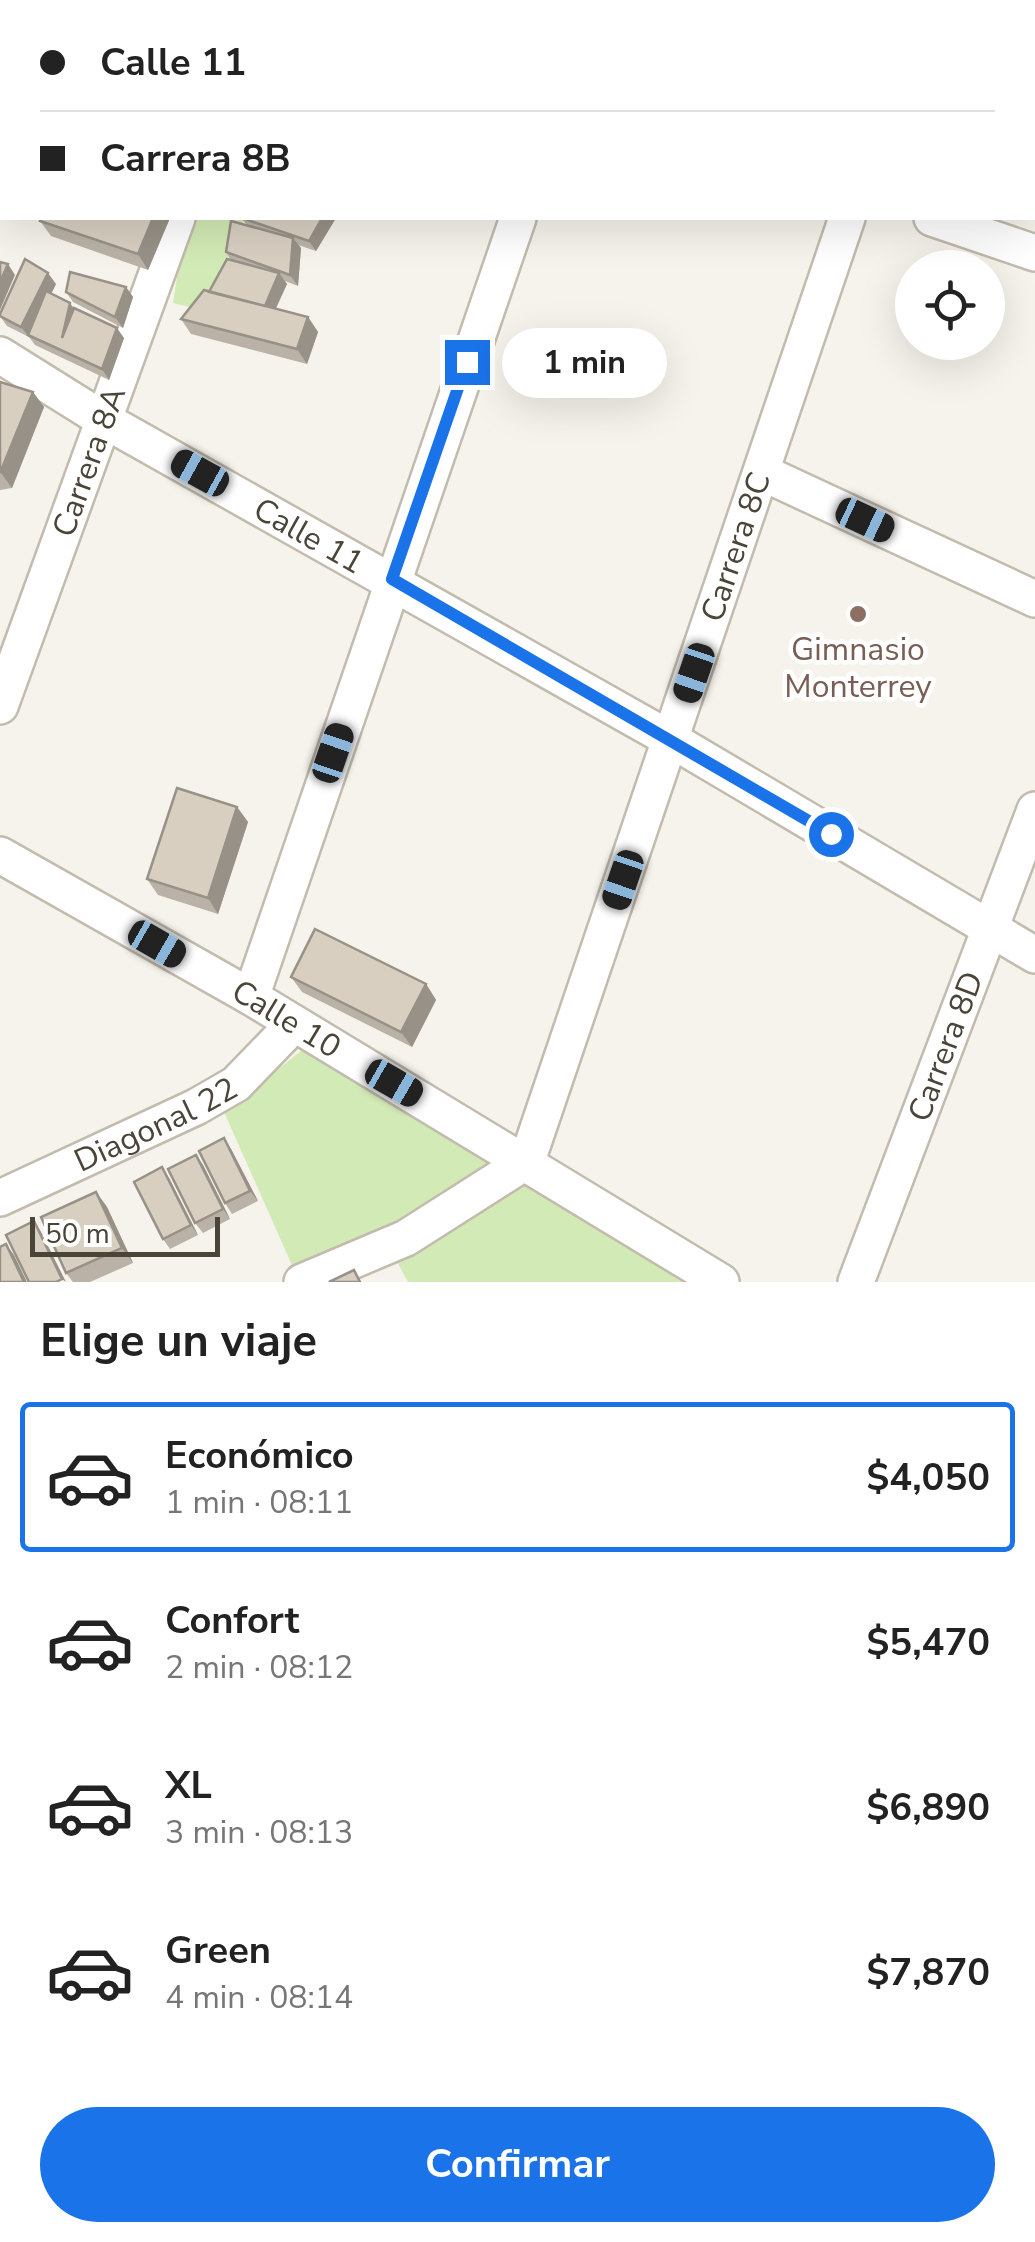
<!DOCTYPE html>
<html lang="es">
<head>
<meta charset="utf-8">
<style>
  body { margin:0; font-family:"Nunito Sans",sans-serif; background:#f2f2f2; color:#222; height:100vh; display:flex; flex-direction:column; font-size:38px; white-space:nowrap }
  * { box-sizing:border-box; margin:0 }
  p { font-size:32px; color:#767676 }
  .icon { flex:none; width:55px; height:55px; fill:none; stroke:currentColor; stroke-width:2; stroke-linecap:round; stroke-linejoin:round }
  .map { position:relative; height:1282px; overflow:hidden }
  .panel { display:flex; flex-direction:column; background:#fff; flex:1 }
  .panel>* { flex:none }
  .hud { position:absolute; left:0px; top:0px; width:1035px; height:220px; box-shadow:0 10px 40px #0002; display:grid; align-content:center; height:220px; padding:0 40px; background:#fff }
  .controls { position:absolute; left:895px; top:250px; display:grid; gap:20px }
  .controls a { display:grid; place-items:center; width:110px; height:110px; border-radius:50%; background:#fff; box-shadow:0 10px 40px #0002; font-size:50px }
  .scale { position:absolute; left:30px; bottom:25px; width:190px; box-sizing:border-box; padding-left:10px; border:5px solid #4b4439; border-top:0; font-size:28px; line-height:35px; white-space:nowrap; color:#4b4439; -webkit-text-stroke:8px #fff; paint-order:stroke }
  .end { position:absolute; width:45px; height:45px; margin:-22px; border:12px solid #1a73e8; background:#fff; box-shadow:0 0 0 5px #fff }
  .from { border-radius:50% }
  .bubble { position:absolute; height:70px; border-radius:35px; background:#fff; box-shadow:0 10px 40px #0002; font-size:32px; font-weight:700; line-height:70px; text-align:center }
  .car { position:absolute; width:30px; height:60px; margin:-30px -15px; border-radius:12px; box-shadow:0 0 8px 2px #0007; background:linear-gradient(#222 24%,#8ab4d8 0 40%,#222 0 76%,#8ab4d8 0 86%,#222 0) }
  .hud b { display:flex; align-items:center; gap:35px; height:95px; font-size:38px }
  .hud b+b { border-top:2px solid #e0e0e0 }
  .hud i { width:25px; height:25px; background:#222 }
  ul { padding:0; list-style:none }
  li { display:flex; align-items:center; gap:30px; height:150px; margin:0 20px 15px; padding:0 20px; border:5px solid transparent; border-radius:10px }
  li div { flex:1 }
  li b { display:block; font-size:38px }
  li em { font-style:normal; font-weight:700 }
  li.selected { border-color:#1a73e8 }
  li>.icon { width:90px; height:90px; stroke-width:1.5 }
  h2 { padding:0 40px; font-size:45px; line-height:120px }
  .button { display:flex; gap:20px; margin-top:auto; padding:20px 40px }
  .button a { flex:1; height:115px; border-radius:60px; background:#1a73e8; color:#fff; font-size:40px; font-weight:700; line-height:115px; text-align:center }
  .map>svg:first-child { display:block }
  .green { fill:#d2eab5 }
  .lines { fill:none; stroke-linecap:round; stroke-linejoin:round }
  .minor-casing { stroke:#c2bbae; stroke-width:40 }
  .minor { stroke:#fff; stroke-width:35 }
  .wall { fill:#bab2a6 }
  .shaded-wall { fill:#979187 }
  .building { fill:#d8cfc1; stroke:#979187; stroke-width:2.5 }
  .route { stroke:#1a73e8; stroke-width:12 }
  .education-dot { fill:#8d6e63; stroke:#fff; stroke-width:4 }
  .labels { text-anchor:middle; stroke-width:9; stroke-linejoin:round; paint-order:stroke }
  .street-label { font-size:32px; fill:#4b4439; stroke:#fff }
  .education-label { font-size:32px; fill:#785e54; stroke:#fff }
</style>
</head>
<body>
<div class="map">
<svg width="1035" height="1282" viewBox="0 0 1035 1282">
  <rect width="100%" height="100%" fill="#f6f3ec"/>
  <path class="green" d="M186,218H245L205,311L173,303Z
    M306,1047L699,1282H408L382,1234L295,1272L224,1112Z"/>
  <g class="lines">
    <g class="minor-casing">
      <g id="minor">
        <path d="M323,0L330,2"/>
        <path d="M255,2V0"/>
        <path d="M594,2L595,0"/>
        <path d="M919,2L920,0"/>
        <path d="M932,218L1035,253"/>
        <path id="s1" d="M0,355L104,420L670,739L1035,955"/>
        <path d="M763,473L1035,599"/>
        <path id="s2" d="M0,706L177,218"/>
        <path id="s3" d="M0,855L251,997L721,1282"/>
        <path d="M251,997L518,218"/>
        <path id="s4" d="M0,1198L196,1107L236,1084L293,1025"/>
        <path id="s5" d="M302,1282L406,1238L527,1161L847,218"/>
        <path id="s6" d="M856,1282L1035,810"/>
      </g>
    </g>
    <use href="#minor" class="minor"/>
  </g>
  <path class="wall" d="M0,0H80L79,2H2V88L0,87Z
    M170,218L148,270L51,236L40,221Z
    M241,218H336L316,251L298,245L301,248L298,286L285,281L287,284L276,309L308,317L318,332L307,364L191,334L181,319L209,292L230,259L226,252L247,225Z
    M56,284L51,294L124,338L109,380L35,345L29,337L7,326L0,316Z
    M126,287L133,297L123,328L73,302L66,292Z
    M0,382L33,392L44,407L12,488L0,490Z
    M237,807L248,822L218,914L158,895L147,879Z
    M291,977L426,984L436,1000L412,1047L302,992Z
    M231,1149L258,1201L232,1214L225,1203Z
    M196,1155L203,1165L230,1219L203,1233L195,1223Z
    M169,1178L198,1235L170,1249L163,1239Z
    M96,1192L107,1207L133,1263L90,1282H73L66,1273Z"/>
  <path class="shaded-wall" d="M153,218H170L148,270L138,254Z
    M322,218H336L316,251L309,241Z
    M293,238L301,248L298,286L290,275Z
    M8,264L15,275L0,310V282Z
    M48,273L56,284L29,337L21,327Z
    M279,273L287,284L270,320L263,309Z
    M126,287L133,297L123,328L115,317Z
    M70,303L77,313L62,338Z
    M308,317L318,332L307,364L297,349Z
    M117,328L124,338L109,380L102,369Z
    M33,392L44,407L12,488L1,473Z
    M237,807L248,822L218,914L208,898Z
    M426,984L436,1000L412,1047L401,1032Z
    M224,1138L231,1149L258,1201L250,1191Z
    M196,1155L203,1165L230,1219L223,1209Z
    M162,1167L169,1178L198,1235L191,1225Z
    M96,1192L107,1207L133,1263L122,1248Z
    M34,1221L41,1232L66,1282L62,1279Z
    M6,1244L14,1255L27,1282H24Z"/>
  <path class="building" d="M1,0H37L36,2H7Z
    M98,0H149L155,2H97Z
    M0,1L5,2H2V39L0,38Z
    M0,41L2,42V80H0Z
    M0,170L2,171V211L0,210Z
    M41,218H153L138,254L40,221Z
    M242,218H322L309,241Z
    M231,221L293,238L290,275L226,252Z
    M25,259L48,273L21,327L0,316V314Z
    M227,259L279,273L265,306L209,292Z
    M0,262L8,264L0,282Z
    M70,272L126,287L115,317L66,292Z
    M204,290L308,317L297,349L181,319Z
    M46,291L70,303L62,338L74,308L117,328L102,369L28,335Z
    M0,382L33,392L0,473Z
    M177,788L237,807L208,898L147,879Z
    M315,929L426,984L401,1032L291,977Z
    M224,1138L250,1191L225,1203L199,1151Z
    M196,1155L223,1209L195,1223L168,1169Z
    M162,1167L191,1225L163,1239L134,1182Z
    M96,1192L122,1248L66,1273L41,1217Z
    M34,1221L62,1279L56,1282H29L6,1235Z
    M6,1244L24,1282H0V1247Z
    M354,1270L360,1282H329Z"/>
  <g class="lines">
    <path class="route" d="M467,362L392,579L831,834"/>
  </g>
  <circle class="education-dot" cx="858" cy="614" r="10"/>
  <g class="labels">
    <g class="street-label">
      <text dy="11" stroke="none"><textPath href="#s2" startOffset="260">Carrera 8A</textPath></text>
      <text dy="11" stroke="none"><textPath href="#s1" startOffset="358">Calle 11</textPath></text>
      <text dy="11" stroke="none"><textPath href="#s5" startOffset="905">Carrera 8C</textPath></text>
      <text dy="11" stroke="none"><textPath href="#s3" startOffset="330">Calle 10</textPath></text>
      <text dy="11" stroke="none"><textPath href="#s6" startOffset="252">Carrera 8D</textPath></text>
      <text dy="11" stroke="none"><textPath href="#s4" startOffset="172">Diagonal 22</textPath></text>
    </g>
    <g class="education-label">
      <text x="858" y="660">Gimnasio<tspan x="858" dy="37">Monterrey</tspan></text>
    </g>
  </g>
</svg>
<div class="controls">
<a><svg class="icon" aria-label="locate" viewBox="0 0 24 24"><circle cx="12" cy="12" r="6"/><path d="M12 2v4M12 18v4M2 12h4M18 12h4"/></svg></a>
</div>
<div class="scale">50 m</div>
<i class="end from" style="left:831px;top:834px"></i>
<i class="end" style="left:467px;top:362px"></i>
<div class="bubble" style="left:502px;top:328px;width:165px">1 min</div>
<i class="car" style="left:200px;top:473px;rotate:299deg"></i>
<i class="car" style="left:865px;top:520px;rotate:115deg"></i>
<i class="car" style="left:694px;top:673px;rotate:199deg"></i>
<i class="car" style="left:333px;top:753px;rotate:19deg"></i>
<i class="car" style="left:623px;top:880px;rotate:199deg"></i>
<i class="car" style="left:157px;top:944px;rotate:120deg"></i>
<i class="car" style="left:394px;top:1083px;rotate:120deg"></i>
<div class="hud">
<b><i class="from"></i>Calle 11</b>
<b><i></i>Carrera 8B</b>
</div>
</div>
<section class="panel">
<h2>Elige un viaje</h2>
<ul>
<li class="selected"><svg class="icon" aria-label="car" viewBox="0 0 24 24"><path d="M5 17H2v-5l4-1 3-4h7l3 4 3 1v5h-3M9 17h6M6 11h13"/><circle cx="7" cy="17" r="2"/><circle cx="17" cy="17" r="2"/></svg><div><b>Económico</b><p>1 min · 08:11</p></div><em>$4,050</em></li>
<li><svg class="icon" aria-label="car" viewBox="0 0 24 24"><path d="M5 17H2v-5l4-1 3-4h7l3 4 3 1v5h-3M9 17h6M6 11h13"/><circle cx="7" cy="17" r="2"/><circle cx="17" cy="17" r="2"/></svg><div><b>Confort</b><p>2 min · 08:12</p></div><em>$5,470</em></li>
<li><svg class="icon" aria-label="car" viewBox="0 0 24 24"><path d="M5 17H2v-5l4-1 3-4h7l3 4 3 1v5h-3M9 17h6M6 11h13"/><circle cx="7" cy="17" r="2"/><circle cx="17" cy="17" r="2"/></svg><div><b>XL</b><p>3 min · 08:13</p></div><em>$6,890</em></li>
<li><svg class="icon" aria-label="car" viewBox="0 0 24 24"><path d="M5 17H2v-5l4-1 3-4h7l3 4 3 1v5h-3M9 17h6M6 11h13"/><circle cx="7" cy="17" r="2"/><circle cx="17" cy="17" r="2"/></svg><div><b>Green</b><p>4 min · 08:14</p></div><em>$7,870</em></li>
</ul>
<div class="button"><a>Confirmar</a></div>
</section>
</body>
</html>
